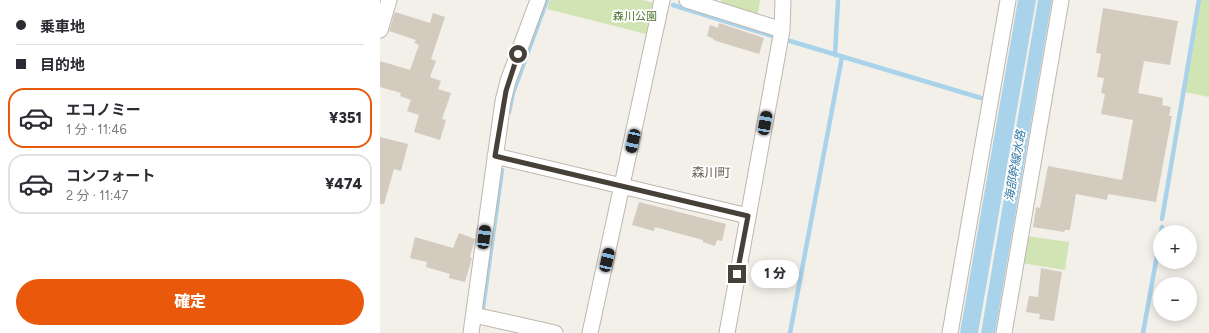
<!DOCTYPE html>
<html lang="ja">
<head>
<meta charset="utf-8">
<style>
  body { margin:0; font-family:Figtree,"Noto Sans JP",sans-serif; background:#f2f2f3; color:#2b2b33; height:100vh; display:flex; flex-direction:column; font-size:15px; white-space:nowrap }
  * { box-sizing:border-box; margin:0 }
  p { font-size:13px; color:#7c7c81 }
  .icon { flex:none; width:22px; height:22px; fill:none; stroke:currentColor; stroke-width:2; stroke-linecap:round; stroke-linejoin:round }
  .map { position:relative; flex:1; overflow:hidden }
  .side { display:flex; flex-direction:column; background:#fff; width:380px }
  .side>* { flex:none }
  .hud { display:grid; align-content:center; height:88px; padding:0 16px; background:#fff }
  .fabs { position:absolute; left:773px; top:225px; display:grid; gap:8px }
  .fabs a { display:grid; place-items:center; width:44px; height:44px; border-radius:50%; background:#fff; box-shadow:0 2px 10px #0003; font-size:20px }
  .end { position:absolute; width:18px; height:18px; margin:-9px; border:5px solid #464038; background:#fff; box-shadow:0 0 0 2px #fff }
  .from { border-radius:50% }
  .bubble { position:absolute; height:28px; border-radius:14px; background:#fff; box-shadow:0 2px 10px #0003; font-size:13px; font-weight:800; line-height:28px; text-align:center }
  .car { position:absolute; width:12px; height:24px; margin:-12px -6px; border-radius:5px; box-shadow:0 0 3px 1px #0007; background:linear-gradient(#222 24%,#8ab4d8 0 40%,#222 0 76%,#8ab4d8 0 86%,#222 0) }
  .hud b { display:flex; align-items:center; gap:14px; height:38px; font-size:15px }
  .hud b+b { border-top:1px solid #e1e1e2 }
  .hud i { width:10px; height:10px; background:#2b2b33 }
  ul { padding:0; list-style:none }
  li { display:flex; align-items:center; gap:12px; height:60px; margin:0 8px 6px; padding:0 8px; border:2px solid #e1e1e2; border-radius:16px }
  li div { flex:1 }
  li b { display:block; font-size:15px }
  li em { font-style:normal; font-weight:800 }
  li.on { border-color:#ea580c }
  li>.icon { width:36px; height:36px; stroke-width:1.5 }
  .primary-button { display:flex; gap:8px; margin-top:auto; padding:8px 16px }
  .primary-button a { flex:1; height:46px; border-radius:24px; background:#ea580c; color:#fff; font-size:16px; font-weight:800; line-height:46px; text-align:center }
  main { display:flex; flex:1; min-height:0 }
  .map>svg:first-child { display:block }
  .green { fill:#d0e4b4 }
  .water { fill:#a9d3eb }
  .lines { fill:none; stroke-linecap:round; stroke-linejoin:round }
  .stream { stroke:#a9d3eb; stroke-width:4.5 }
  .building { fill:#d4cbbf }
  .street-casing { stroke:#beb7ac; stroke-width:17 }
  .street { stroke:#fff; stroke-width:15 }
  .route { stroke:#464038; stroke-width:5 }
  .labels { text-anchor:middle; stroke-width:3.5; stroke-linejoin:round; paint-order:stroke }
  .park-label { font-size:11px; fill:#4c742f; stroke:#fff }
  .water-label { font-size:12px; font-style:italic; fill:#367aa3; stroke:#fff }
  .quarter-label { font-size:13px; fill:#685d4f; stroke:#fff }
</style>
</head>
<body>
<main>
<section class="side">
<div class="hud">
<b><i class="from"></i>乗車地</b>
<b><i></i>目的地</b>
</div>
<ul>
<li class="on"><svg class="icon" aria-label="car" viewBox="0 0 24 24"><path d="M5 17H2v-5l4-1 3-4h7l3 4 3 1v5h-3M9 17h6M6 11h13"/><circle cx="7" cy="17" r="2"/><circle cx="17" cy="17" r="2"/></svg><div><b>エコノミー</b><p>1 分 · 11:46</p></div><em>¥351</em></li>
<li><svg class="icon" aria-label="car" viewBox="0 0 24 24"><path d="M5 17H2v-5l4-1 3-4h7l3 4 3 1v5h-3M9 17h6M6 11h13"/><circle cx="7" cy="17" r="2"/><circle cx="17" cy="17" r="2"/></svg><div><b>コンフォート</b><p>2 分 · 11:47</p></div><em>¥474</em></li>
</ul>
<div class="primary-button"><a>確定</a></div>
</section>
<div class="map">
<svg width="829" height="333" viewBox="0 0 829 333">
  <rect width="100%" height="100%" fill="#f3efe9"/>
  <path class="green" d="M170,0H263L273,3L266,34L167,9Z
    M341,0H380L377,18L340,6Z
    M821,0H829V97L805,92Z
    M646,236L689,242L685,270L641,263Z"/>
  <path class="water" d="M638,0H656L598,333H580Z
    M658,0H672L615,333H601Z"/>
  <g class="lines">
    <path class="stream" d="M293,5L396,37
      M410,41L601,98
      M455,55L458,0
      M129,112L133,93L167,0
      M782,219L819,0
      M781,232L782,227
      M103,308L122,170
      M410,333L462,57
      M763,333L780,239"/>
  </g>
  <path class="building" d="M723,8L798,21L790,65L764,61L758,93L783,98L782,105L791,107L789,116H792L776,202L728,194L727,200L696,194L690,230H685L684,232L653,227L656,207L660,208L668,166L742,180L753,120L721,114L725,94L721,93L724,78L717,77L721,54L716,53Z
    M15,12L50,23L53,13L65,17L51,59L56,61L50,77L61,81L58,89L71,93L62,119L66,120L60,140L34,132L39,115L27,111L31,100L20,96L21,93L0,87V61L30,70L39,45L34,43L36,40L9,31Z
    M339,23L384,38L379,54L333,40L334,39L327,36L330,25L338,28Z
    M0,137L28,144L21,171L14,169L4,204H0Z
    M259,202L346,224L342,241L337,240L335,246L323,242V240L275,227L274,231L252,225Z
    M79,233L95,239L90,257L92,258L85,282L69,278L70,274L46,267L47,262L30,258L35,237L73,248Z
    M661,268L682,272L674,321L659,319L660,314L646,312L649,296L658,297Z"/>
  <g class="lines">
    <g class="street-casing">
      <path id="street" d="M307,0L402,30
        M0,30L9,0
        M115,156L368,216
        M94,315L175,333
        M91,333L123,101L128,81L158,0
        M210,333L282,0
        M347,333L402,30L403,0
        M570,333L628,0
        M624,333L681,0"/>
    </g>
    <use href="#street" class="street"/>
  </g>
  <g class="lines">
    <path class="route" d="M138,54L126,91L115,156L368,216L357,274"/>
  </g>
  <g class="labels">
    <g class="park-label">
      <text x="255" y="20">森川公園</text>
    </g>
    <g class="water-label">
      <text transform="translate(635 166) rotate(-80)" y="4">海部幹線水路</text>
    </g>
    <g class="quarter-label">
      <text x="331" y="177">森川町</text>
    </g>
  </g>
</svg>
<div class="fabs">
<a>+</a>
<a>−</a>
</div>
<i class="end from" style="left:138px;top:54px"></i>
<i class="end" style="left:357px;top:274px"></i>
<div class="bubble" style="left:371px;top:260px;width:48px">1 分</div>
<i class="car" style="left:385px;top:123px;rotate:10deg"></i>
<i class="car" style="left:253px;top:141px;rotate:192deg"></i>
<i class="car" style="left:104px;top:237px;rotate:7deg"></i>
<i class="car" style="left:227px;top:260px;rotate:13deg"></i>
</div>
</main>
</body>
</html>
